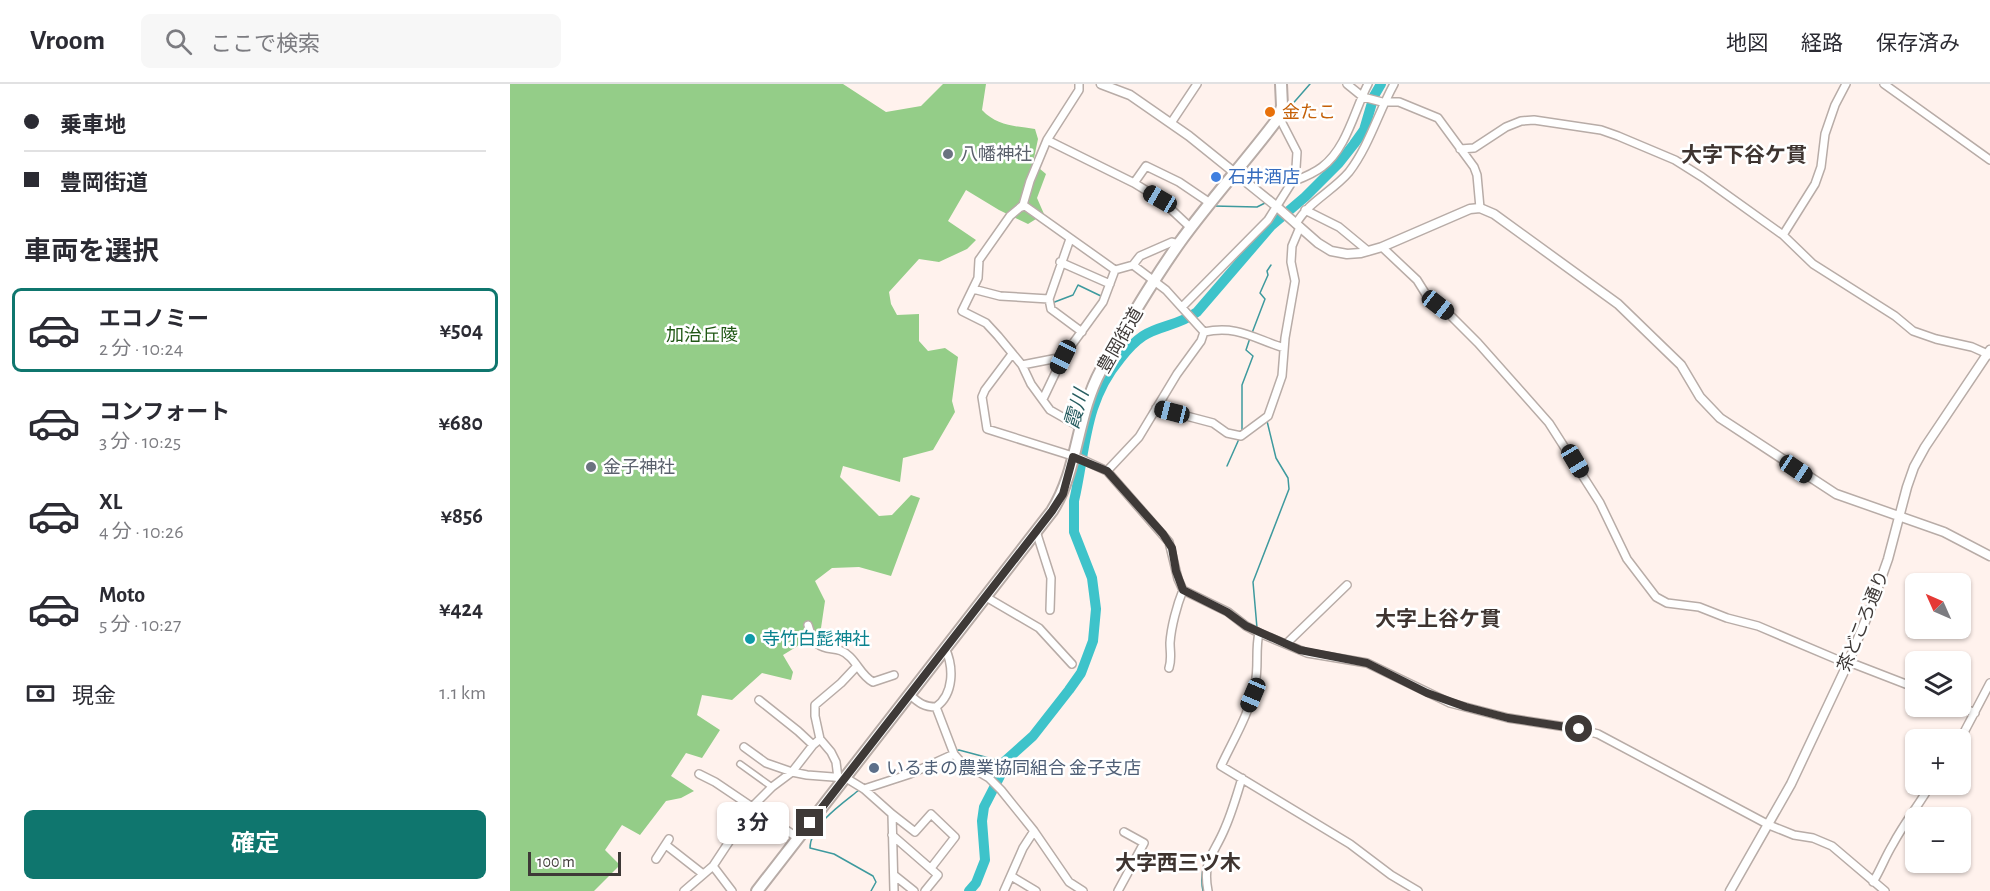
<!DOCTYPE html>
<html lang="ja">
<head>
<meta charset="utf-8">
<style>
  body { margin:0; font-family:"Alegreya Sans","Noto Sans JP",sans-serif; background:#f7f7f7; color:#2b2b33; height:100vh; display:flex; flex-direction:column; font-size:22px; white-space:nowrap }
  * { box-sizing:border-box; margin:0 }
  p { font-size:20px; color:#7c7c81 }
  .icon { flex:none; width:33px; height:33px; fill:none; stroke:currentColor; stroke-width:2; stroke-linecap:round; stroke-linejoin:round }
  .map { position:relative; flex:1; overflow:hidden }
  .side { display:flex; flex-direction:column; background:#fff; width:510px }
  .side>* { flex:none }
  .guide { display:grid; align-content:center; height:132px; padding:0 24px; background:#fff }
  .needle { width:39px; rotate:315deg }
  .controls { position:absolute; left:1395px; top:489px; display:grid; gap:12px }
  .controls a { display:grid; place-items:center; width:66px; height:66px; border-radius:9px; background:#fff; box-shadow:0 2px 4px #0004; font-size:30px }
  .scale { position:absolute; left:18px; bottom:15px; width:93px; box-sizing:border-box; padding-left:6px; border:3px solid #3e3937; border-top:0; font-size:16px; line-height:21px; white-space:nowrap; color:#3e3937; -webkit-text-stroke:4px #fff; paint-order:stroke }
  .end { position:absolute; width:27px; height:27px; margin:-14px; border:8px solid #3e3937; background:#fff; box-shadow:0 0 0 3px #fff }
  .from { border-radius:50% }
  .bubble { position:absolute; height:42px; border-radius:9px; background:#fff; box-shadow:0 2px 4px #0004; font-size:20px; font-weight:700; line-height:42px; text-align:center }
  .car { position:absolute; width:18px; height:36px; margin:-18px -9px; border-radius:8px; box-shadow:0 0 4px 2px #0007; background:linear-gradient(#222 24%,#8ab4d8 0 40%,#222 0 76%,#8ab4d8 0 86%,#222 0) }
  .guide b { display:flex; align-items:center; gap:21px; height:57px; font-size:22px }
  .guide b+b { border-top:2px solid #e1e1e2 }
  .guide i { width:15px; height:15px; background:#2b2b33 }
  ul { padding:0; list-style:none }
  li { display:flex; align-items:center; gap:18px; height:84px; margin:0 12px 9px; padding:0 12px; border:3px solid transparent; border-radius:9px }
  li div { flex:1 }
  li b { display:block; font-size:22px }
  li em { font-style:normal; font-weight:700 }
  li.on { border-color:#0f766e }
  li>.icon { width:54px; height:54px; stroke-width:1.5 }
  h2 { padding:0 24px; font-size:27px; line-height:72px }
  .pay { display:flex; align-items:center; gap:15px; height:66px; padding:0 24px; font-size:22px }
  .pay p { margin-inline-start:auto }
  .cta { display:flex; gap:12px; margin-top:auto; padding:12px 24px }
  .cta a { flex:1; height:69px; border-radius:9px; background:#0f766e; color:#fff; font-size:24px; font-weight:700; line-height:69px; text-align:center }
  header { display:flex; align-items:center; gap:36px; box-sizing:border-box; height:84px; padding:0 30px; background:#fff; border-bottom:2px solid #e1e1e2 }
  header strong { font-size:28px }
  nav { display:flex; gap:33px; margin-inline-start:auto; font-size:21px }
  .search { width:420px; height:54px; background:#f7f7f7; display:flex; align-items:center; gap:15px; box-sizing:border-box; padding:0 21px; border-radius:9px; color:#7c7c81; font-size:22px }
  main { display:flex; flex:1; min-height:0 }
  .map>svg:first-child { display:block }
  .forest { fill:#94cd88 }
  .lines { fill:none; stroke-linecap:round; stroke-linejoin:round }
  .stream { stroke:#3e9a9e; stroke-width:1.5 }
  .river { stroke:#3ec3ca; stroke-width:10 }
  .pedestrian-casing { stroke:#b8aca7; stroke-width:8 }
  .minor-casing { stroke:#b8aca7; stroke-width:10 }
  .tertiary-casing { stroke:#b8aca7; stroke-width:11 }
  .primary-casing { stroke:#b8aca7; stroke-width:14 }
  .pedestrian { stroke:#fff; stroke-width:5 }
  .minor { stroke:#fff; stroke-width:7 }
  .tertiary { stroke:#fff; stroke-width:8 }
  .primary { stroke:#fff; stroke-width:10 }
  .route { stroke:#3e3937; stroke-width:8 }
  .food-dot { fill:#e8710a; stroke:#fff; stroke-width:2 }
  .worship-dot { fill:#6b7280; stroke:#fff; stroke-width:2 }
  .shop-dot { fill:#3f7fe0; stroke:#fff; stroke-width:2 }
  .culture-dot { fill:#0f9aa8; stroke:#fff; stroke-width:2 }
  .service-dot { fill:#5c6f8a; stroke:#fff; stroke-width:2 }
  .labels { text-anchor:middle; stroke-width:5; stroke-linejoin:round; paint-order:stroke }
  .food-label { font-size:18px; fill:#c56008; stroke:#fff; text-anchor:start }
  .worship-label { font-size:18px; fill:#5b616d; stroke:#fff; text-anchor:start }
  .shop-label { font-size:18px; fill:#366cbe; stroke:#fff; text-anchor:start }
  .park-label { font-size:18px; fill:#215815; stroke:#fff }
  .street-label { font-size:18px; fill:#3e3937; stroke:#fff }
  .culture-label { font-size:18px; fill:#0d838f; stroke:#fff; text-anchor:start }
  .service-label { font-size:18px; fill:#4e5e75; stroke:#fff; text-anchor:start }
  .water-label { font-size:20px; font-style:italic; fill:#285e61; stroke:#fff }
  .quarter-label { font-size:21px; font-weight:bold; fill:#3e3430; stroke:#fff }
</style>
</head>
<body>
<header>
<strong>Vroom</strong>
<div class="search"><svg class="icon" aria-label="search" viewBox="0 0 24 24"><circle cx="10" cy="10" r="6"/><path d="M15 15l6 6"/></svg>ここで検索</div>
<nav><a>地図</a><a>経路</a><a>保存済み</a></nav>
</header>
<main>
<section class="side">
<div class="guide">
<b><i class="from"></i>乗車地</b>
<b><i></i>豊岡街道</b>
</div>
<h2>車両を選択</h2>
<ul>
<li class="on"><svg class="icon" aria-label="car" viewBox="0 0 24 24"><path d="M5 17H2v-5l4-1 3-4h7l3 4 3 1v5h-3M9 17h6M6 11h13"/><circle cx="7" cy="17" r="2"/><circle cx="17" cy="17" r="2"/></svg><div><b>エコノミー</b><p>2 分 · 10:24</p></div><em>¥504</em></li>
<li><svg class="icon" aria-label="car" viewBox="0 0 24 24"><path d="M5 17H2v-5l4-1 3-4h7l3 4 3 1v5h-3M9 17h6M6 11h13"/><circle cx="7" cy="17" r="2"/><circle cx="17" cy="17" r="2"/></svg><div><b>コンフォート</b><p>3 分 · 10:25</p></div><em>¥680</em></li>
<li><svg class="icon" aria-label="car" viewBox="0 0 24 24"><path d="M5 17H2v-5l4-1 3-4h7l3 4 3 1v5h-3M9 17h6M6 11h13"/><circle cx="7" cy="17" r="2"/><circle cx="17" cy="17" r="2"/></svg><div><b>XL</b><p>4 分 · 10:26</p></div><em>¥856</em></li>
<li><svg class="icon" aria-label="car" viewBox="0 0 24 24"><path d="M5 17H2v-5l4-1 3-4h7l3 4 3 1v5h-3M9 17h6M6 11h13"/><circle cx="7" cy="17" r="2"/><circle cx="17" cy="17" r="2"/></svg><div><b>Moto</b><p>5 分 · 10:27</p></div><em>¥424</em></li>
</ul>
<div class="pay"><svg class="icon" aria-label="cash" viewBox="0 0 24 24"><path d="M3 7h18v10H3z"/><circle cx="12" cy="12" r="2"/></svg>現金<p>1.1 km</p></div>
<div class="cta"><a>確定</a></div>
</section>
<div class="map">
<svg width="1480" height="807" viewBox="0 0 1480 807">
  <rect width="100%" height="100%" fill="#fff2ed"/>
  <path class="forest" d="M0,0H333L376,28L411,22L433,0H476L472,26C487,42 505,42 525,45L528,55L523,79L536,90L527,114L534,130L518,140L489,126L456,106L438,137L466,156L457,165L429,178L409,175L379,208L381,220L387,231L409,230V257L418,267L435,264L448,273L442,317L445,328L423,366L393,374L390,398L333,382L330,393L369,432L382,431L401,411L410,414L381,492L349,483L322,484L305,497L315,517L311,544L286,563L273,571L283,588L281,596L252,589L222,616L192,611L187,631L210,646L192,674L176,669L161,692L184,707L171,714L156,717L130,751L112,741L95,766L110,781L84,807H0Z"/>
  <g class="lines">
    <path class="stream" d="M779,24L800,0
      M703,122L747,123L755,119
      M632,175L660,162
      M542,219L563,211L568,201L593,213
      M742,249L755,215L750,209L758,191L757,187L761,181
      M757,326L762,311
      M732,348V301L743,272L736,266L740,254
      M717,382L729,355
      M747,544L743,498L779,405L778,394L766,374L757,337
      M445,667L449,666L494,678
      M431,672L440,668
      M349,706C333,719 300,741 300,764L324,770L363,792L366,798L361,807
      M693,807C687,780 704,763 714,739C717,730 720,720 723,711"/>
    <path class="river" d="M459,807L466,799L475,776L472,737L474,723L490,692L494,678L523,652L559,606L571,589L583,557L586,525L582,494L564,448V417C576,365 574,318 610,275C616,267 624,258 633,252C650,241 668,242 687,228L761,142L795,113L829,79L844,60L854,46L864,12L871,0"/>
    <g class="pedestrian-casing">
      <path id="pedestrian" d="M230,680L262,703"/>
    </g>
    <g class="minor-casing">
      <path id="minor" d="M569,0V6L537,56L520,97L513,121L500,132L469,176L468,194L452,227L476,239L488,252L512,281L521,300L540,326L570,343
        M837,0L853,13L872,18H889L928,34L964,83L967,91L970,124
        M1374,0L1480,76
        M661,39L687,0
        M537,56L624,99L650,115L681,144
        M950,65L964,64L996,43L1011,37L1024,36L1091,46L1108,52L1165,76L1192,93L1273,151L1303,180L1385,232L1403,247L1426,255L1462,263L1480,271
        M782,98C792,94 803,90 812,83C837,64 844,27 858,0
        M624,99L636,82L669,98L700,119
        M512,123L515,122L605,186
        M795,126L829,143L858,167
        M786,140C798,118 823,107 839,88C859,62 868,29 884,0
        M1273,151L1305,100L1311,83L1315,50L1325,21L1336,0
        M560,155L539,215L541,225L572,248
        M872,163L907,196L917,212L942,233L968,259L1039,339L1090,419L1117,475L1146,513L1157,519L1189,523L1217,534L1248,542L1333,578L1344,580L1406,604
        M550,178L600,200
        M623,181L656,206L694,248
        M605,186L623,181L630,172L662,158L669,160
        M463,205L490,212L539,215
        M672,223L758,136L782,98L786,84L787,68L769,33
        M694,248C727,241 743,254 774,264
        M502,270L475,306L472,313L477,345L569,374L597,387L659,458L668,495L673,506L718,528L736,542L749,549L797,569L857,579L940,619L998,634L1069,645L1088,650L1259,741L1284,751L1303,754L1322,762L1375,807
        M512,281L553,273L593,218L605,186
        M533,315L553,273
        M646,324L703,339L717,349L731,352L758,332L772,292L775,254L785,197L781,178L782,162L790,143
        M597,387L629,353L667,290L691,257L694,248
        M526,447L541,494L540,526
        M476,513L529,544L562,580
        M298,541C308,577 324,556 340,573C349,582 352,592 363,598L384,591
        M749,549C745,566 749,583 745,600C740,629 723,656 711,682L840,760L881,791L908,807
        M777,559L837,501
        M659,584C662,575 660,568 660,559C661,543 667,521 673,506
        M400,611C409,619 414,623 426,623C444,610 444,583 435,564
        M249,616L288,647L303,661
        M1449,622L1465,629
        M426,623L444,670L450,677L479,694L491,706L524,747L559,798L573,807
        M1450,656L1480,599
        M234,663L256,679L282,688L297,691L336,694L354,705L382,730L384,807
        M189,690L205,698L288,754
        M328,694L326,678L321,668L310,655L305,632V621L331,599L347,582
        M354,705L400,690L444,670
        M382,730L405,748L421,730L445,753L421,784
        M382,751L428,791L415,807
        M156,761L193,790
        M146,775L159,755
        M203,782L222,807
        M384,791L404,807
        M501,792L526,807
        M1363,798C1371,785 1375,773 1383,760C1394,739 1409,721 1421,700
        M174,807L203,782L242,723L262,703L282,688L303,661L310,655
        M494,807L513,764L524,747
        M608,807L634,759L614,748
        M698,807C692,776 704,771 715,744C722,728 727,711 732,694"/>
    </g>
    <g class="tertiary-casing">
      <path id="tertiary" d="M591,0L620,11L679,52L766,122L808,159L821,167L837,170L851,169L872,163L960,125L970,124L984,130L1108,220L1171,281L1190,313L1210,334L1326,410L1434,448L1480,472
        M1220,807L1281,700L1338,579L1361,523L1378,475L1397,403L1404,383L1415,363L1480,266"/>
    </g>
    <g class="primary-casing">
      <path id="primary" d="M247,807L542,427C569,384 566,332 591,286C615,243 641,199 670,158C701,115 737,76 769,33L772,22L771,0"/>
    </g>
    <use href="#pedestrian" class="pedestrian"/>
    <use href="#minor" class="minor"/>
    <use href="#tertiary" class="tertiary"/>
    <use href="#primary" class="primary"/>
  </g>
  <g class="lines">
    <path class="route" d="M300,739L542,427L553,410L563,373L597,387L653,450L662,464L666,487L673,506L717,528L736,542L790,566L857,579L917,609L956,623L998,634L1069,645"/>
  </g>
  <circle class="food-dot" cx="760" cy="28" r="6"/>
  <g class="worship-dot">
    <circle cx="438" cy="70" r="6"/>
    <circle cx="81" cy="383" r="6"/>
  </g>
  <circle class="shop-dot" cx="706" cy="93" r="6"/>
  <circle class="culture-dot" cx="240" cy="555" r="6"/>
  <circle class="service-dot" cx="364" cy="684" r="6"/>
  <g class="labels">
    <g class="food-label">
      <text x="772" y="34">金たこ</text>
    </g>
    <g class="worship-label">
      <text x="450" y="76">八幡神社</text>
      <text x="93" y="389">金子神社</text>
    </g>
    <g class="shop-label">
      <text x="718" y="99">石井酒店</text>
    </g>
    <g class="park-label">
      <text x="192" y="257">加治丘陵</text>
    </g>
    <g class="street-label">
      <text transform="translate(610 256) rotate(-60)" y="6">豊岡街道</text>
      <text transform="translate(1353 537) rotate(-68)" y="6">茶どころ通り</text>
    </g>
    <g class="culture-label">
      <text x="252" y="561">寺竹白髭神社</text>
    </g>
    <g class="service-label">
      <text x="376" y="690">いるまの農業協同組合 金子支店</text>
    </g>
    <g class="water-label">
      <text transform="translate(566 325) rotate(-74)" y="7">霞川</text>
    </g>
    <g class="quarter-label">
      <text x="1234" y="78">大字下谷ケ貫</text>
      <text x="928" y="542">大字上谷ケ貫</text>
      <text x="668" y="786">大字西三ツ木</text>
    </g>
  </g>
</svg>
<div class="controls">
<a><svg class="needle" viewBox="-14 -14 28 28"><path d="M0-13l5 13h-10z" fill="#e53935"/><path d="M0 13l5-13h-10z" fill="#7c7c81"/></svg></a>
<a><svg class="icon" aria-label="layers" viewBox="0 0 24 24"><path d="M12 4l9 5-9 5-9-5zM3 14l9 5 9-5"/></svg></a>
<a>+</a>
<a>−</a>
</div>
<div class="scale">100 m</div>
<i class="end from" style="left:1069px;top:645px"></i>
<i class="end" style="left:300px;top:739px"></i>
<div class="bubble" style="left:207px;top:718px;width:72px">3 分</div>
<i class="car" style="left:650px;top:115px;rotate:300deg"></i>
<i class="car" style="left:928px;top:221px;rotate:128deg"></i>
<i class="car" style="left:553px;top:273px;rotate:206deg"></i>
<i class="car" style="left:662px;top:328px;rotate:284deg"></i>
<i class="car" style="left:1065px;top:377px;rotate:149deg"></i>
<i class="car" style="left:1286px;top:385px;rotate:124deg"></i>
<i class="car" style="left:743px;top:611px;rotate:203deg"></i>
</div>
</main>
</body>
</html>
